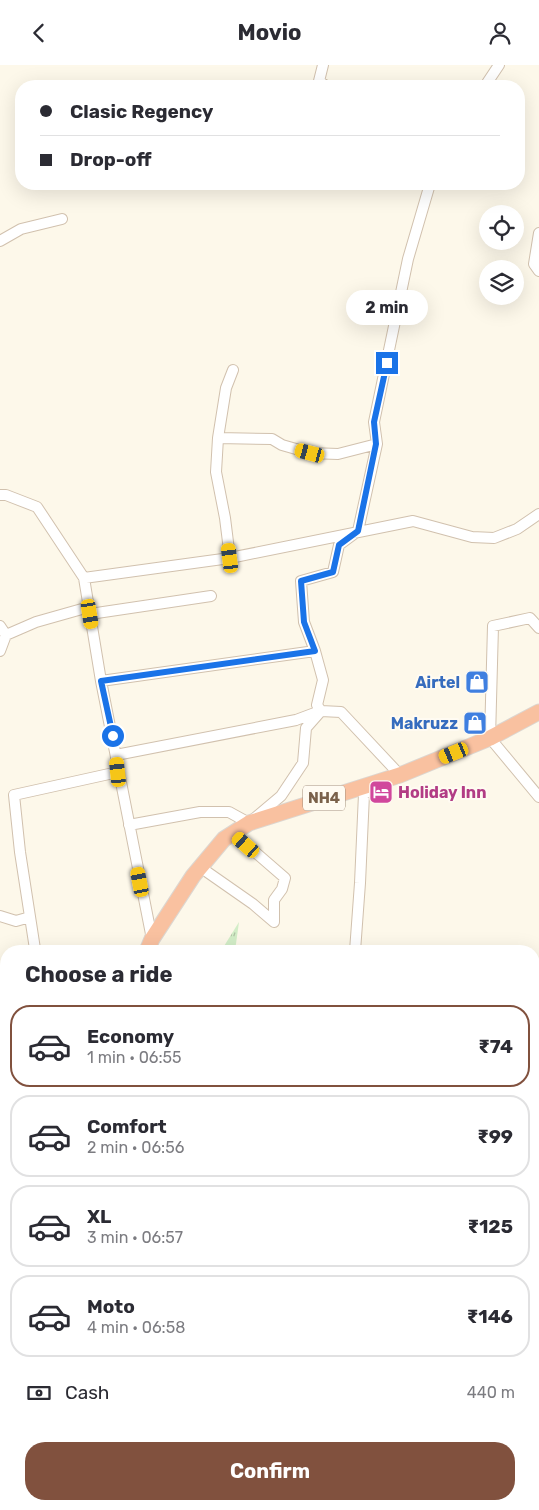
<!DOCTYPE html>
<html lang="en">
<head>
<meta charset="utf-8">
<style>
  body { margin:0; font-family:Rubik,sans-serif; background:#f7f7f7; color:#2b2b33; height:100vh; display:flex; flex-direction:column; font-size:19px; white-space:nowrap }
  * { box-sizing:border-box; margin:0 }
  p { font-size:16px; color:#7c7c81 }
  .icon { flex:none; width:28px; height:28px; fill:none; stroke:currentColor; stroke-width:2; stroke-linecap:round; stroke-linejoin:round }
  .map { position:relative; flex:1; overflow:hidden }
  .panel { position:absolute; left:0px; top:880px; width:540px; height:565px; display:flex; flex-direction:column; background:#fff; border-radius:20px 20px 0 0; box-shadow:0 5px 20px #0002 }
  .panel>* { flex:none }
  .guide { position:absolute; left:15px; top:15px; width:510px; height:110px; border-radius:20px; box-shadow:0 5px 20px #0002; display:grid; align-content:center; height:110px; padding:0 25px; background:#fff }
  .buttons { position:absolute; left:479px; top:140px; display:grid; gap:10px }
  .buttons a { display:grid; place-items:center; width:45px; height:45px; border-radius:50%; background:#fff; box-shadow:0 5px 20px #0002; font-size:25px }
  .end { position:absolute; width:22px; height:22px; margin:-11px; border:6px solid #1a73e8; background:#fff; box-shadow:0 0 0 2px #fff }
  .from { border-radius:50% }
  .bubble { position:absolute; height:35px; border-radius:18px; background:#fff; box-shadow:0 5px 20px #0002; font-size:16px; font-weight:700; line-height:35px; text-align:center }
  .car { position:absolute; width:15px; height:30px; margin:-15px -8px; border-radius:6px; box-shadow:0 0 4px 1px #0007; background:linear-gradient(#f5c518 24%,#345 0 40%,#f5c518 0 76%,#345 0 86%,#f5c518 0) }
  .guide b { display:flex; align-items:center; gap:18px; height:48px; font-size:19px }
  .guide b+b { border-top:1px solid #e1e1e2 }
  .guide i { width:12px; height:12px; background:#2b2b33 }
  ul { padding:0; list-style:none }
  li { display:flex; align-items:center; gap:15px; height:82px; margin:0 10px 8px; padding:0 15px; border:2px solid #e1e1e2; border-radius:20px }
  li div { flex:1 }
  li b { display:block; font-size:19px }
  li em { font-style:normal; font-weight:700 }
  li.on { border-color:#81513e }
  li>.icon { width:45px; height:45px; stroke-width:1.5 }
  h2 { padding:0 25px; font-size:22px; line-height:60px }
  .pay { display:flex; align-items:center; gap:12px; height:55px; padding:0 25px; font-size:19px }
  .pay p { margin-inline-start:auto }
  .button { display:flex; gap:10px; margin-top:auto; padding:10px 25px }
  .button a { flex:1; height:58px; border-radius:20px; background:#81513e; color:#fff; font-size:20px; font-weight:700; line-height:58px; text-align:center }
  header { display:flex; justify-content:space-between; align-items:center; height:65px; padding:0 25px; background:#fff; font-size:22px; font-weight:700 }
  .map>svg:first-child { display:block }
  .grass { fill:url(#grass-tufts) }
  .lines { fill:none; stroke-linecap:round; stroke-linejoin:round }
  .minor-casing { stroke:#d1c1ae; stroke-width:12 }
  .major-casing { stroke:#dcd6d0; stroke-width:14 }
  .highway-casing { stroke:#dcd6d0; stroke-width:17 }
  .minor { stroke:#fff; stroke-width:10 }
  .major { stroke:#fde5a2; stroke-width:12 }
  .highway { stroke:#f9c1a0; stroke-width:15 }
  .route { stroke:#1a73e8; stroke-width:6 }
  .labels { text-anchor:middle; stroke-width:4; stroke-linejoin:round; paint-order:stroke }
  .shield { fill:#fffbf2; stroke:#a28f7d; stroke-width:1 }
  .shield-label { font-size:15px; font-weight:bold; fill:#7a614b }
  .shop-label { font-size:16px; font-weight:bold; fill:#366cbe; stroke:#fffbf2; text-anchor:end }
  .hotel-label { font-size:16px; font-weight:bold; fill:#b23c85; stroke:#fffbf2; text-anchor:start }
</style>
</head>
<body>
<header><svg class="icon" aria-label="back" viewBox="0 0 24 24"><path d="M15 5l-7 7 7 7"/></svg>Movio<svg class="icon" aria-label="person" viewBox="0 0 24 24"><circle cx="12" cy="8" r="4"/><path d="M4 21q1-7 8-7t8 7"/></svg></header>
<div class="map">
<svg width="539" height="1445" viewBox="0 0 539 1445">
  <defs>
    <pattern id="grass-tufts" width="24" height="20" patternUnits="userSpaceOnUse" patternTransform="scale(1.25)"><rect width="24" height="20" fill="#d2edc7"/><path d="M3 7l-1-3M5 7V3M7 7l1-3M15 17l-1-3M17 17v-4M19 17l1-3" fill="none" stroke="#afc3a4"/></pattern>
  </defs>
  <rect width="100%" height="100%" fill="#fdf8ea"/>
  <path class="grass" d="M239,857L235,886H221Z"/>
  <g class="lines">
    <g class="minor-casing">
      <path id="minor" d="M323,0L319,16L326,21
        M485,21L499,0
        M539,168L534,199L539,206
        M0,176L21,164L62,154
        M218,373L272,374L282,380L310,388L338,389L377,379
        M0,430H6L37,442L84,513L101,616L152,874
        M230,493L225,453L216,407L218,373L226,323L233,305
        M84,513L230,493L413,456L472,472L494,473L517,464L539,449
        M90,549L211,531
        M0,561L6,570L0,586
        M539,563L530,553L493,561L490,673L539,732
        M6,570L36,557L89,542
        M101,616L315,586
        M116,690L296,655L320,646
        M395,712L400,710L341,647L321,646L317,640L323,615L315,586L304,557L301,516L333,507L339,480L358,466L377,379L374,357L408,194L430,119
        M129,760L200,747H229L249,758L281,731L303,698L306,663L321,646
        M200,802L253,839L274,857V835L282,824L285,813L233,768
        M0,851L16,856L30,852
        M32,886L35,884L20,787L14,730L118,707
        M355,886L360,818L364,729L375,723
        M0,907L6,903
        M534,996L539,994
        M534,1027L539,1038
        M534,1238L539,1244
        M534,1273L539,1279
        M534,1352L539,1354
        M0,1361L6,1385
        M534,1386L539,1389
        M0,1425L6,1414
        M534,1438H539
        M483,1443L529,1439
        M266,1445L277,1439"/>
    </g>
    <g class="major-casing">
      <path id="major" d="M534,1270L539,1265
        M212,1439L213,1445
        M451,1439L452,1445"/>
    </g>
    <g class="highway-casing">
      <path id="highway" d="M147,886L152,874L193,811L224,774L249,758L400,710L490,673L539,647
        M0,1145L6,1140"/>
    </g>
    <use href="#minor" class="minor"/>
    <use href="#major" class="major"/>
    <use href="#highway" class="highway"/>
  </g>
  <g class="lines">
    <path class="route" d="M113,671L101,616L315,586L304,557L301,516L333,507L339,480L358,466L376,379L374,357L387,298"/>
  </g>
  <defs>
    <g id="shop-square" transform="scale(1.25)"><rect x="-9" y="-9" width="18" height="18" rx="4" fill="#3f7fe0" stroke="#fffbf2"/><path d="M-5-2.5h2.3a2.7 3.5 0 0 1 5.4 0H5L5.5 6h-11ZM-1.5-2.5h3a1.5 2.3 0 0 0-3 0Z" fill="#fff"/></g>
    <g id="hotel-square" transform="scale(1.25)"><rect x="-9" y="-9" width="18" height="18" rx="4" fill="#d1479c" stroke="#fffbf2"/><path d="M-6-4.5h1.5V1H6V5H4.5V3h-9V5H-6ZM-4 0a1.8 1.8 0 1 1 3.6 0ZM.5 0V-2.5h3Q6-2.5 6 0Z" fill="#fff"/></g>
  </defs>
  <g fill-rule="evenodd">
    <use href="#shop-square" x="477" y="617"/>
    <use href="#shop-square" x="475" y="658"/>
    <use href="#hotel-square" x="381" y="727"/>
  </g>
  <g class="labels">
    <rect class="shield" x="303" y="720.5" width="42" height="25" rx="4"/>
    <g class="shield-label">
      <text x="324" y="738">NH4</text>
    </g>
    <g class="shop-label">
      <text x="460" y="623">Airtel</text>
      <text x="458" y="664">Makruzz</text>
    </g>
    <g class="hotel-label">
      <text x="398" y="733">Holiday Inn</text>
    </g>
  </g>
</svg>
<div class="buttons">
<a><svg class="icon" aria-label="locate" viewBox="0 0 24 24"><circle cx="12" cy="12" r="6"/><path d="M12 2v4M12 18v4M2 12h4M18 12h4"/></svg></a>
<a><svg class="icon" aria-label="layers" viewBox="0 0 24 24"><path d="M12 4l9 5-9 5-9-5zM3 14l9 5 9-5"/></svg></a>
</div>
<i class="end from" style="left:113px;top:671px"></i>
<i class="end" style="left:387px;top:298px"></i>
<div class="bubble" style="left:346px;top:225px;width:82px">2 min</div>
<i class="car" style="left:310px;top:388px;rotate:285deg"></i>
<i class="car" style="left:230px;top:493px;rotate:353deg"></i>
<i class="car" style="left:90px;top:549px;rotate:171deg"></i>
<i class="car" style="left:454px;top:688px;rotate:248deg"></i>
<i class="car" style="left:118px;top:707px;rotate:354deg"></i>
<i class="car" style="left:246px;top:780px;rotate:311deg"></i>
<i class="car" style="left:140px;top:817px;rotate:349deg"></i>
<div class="guide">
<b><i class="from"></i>Clasic Regency</b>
<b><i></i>Drop-off</b>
</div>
<section class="panel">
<h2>Choose a ride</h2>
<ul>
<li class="on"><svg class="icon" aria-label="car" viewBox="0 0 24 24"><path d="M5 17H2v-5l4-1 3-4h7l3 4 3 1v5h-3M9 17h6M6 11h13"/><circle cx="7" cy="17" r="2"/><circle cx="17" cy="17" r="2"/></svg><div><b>Economy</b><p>1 min · 06:55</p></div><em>₹74</em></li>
<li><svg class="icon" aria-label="car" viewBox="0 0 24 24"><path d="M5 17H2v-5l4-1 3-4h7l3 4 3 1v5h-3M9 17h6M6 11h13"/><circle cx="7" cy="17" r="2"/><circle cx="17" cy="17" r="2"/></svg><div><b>Comfort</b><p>2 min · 06:56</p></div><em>₹99</em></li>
<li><svg class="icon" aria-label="car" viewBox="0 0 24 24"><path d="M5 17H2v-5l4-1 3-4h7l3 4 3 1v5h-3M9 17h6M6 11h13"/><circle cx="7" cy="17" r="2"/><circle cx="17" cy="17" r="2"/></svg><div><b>XL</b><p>3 min · 06:57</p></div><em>₹125</em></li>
<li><svg class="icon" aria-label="car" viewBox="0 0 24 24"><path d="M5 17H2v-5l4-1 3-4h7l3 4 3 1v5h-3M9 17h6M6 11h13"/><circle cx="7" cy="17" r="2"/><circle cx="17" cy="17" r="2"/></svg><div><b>Moto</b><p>4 min · 06:58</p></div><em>₹146</em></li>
</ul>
<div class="pay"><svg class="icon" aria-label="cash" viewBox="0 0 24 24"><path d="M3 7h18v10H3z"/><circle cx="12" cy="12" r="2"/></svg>Cash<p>440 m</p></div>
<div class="button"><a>Confirm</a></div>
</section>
</div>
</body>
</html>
